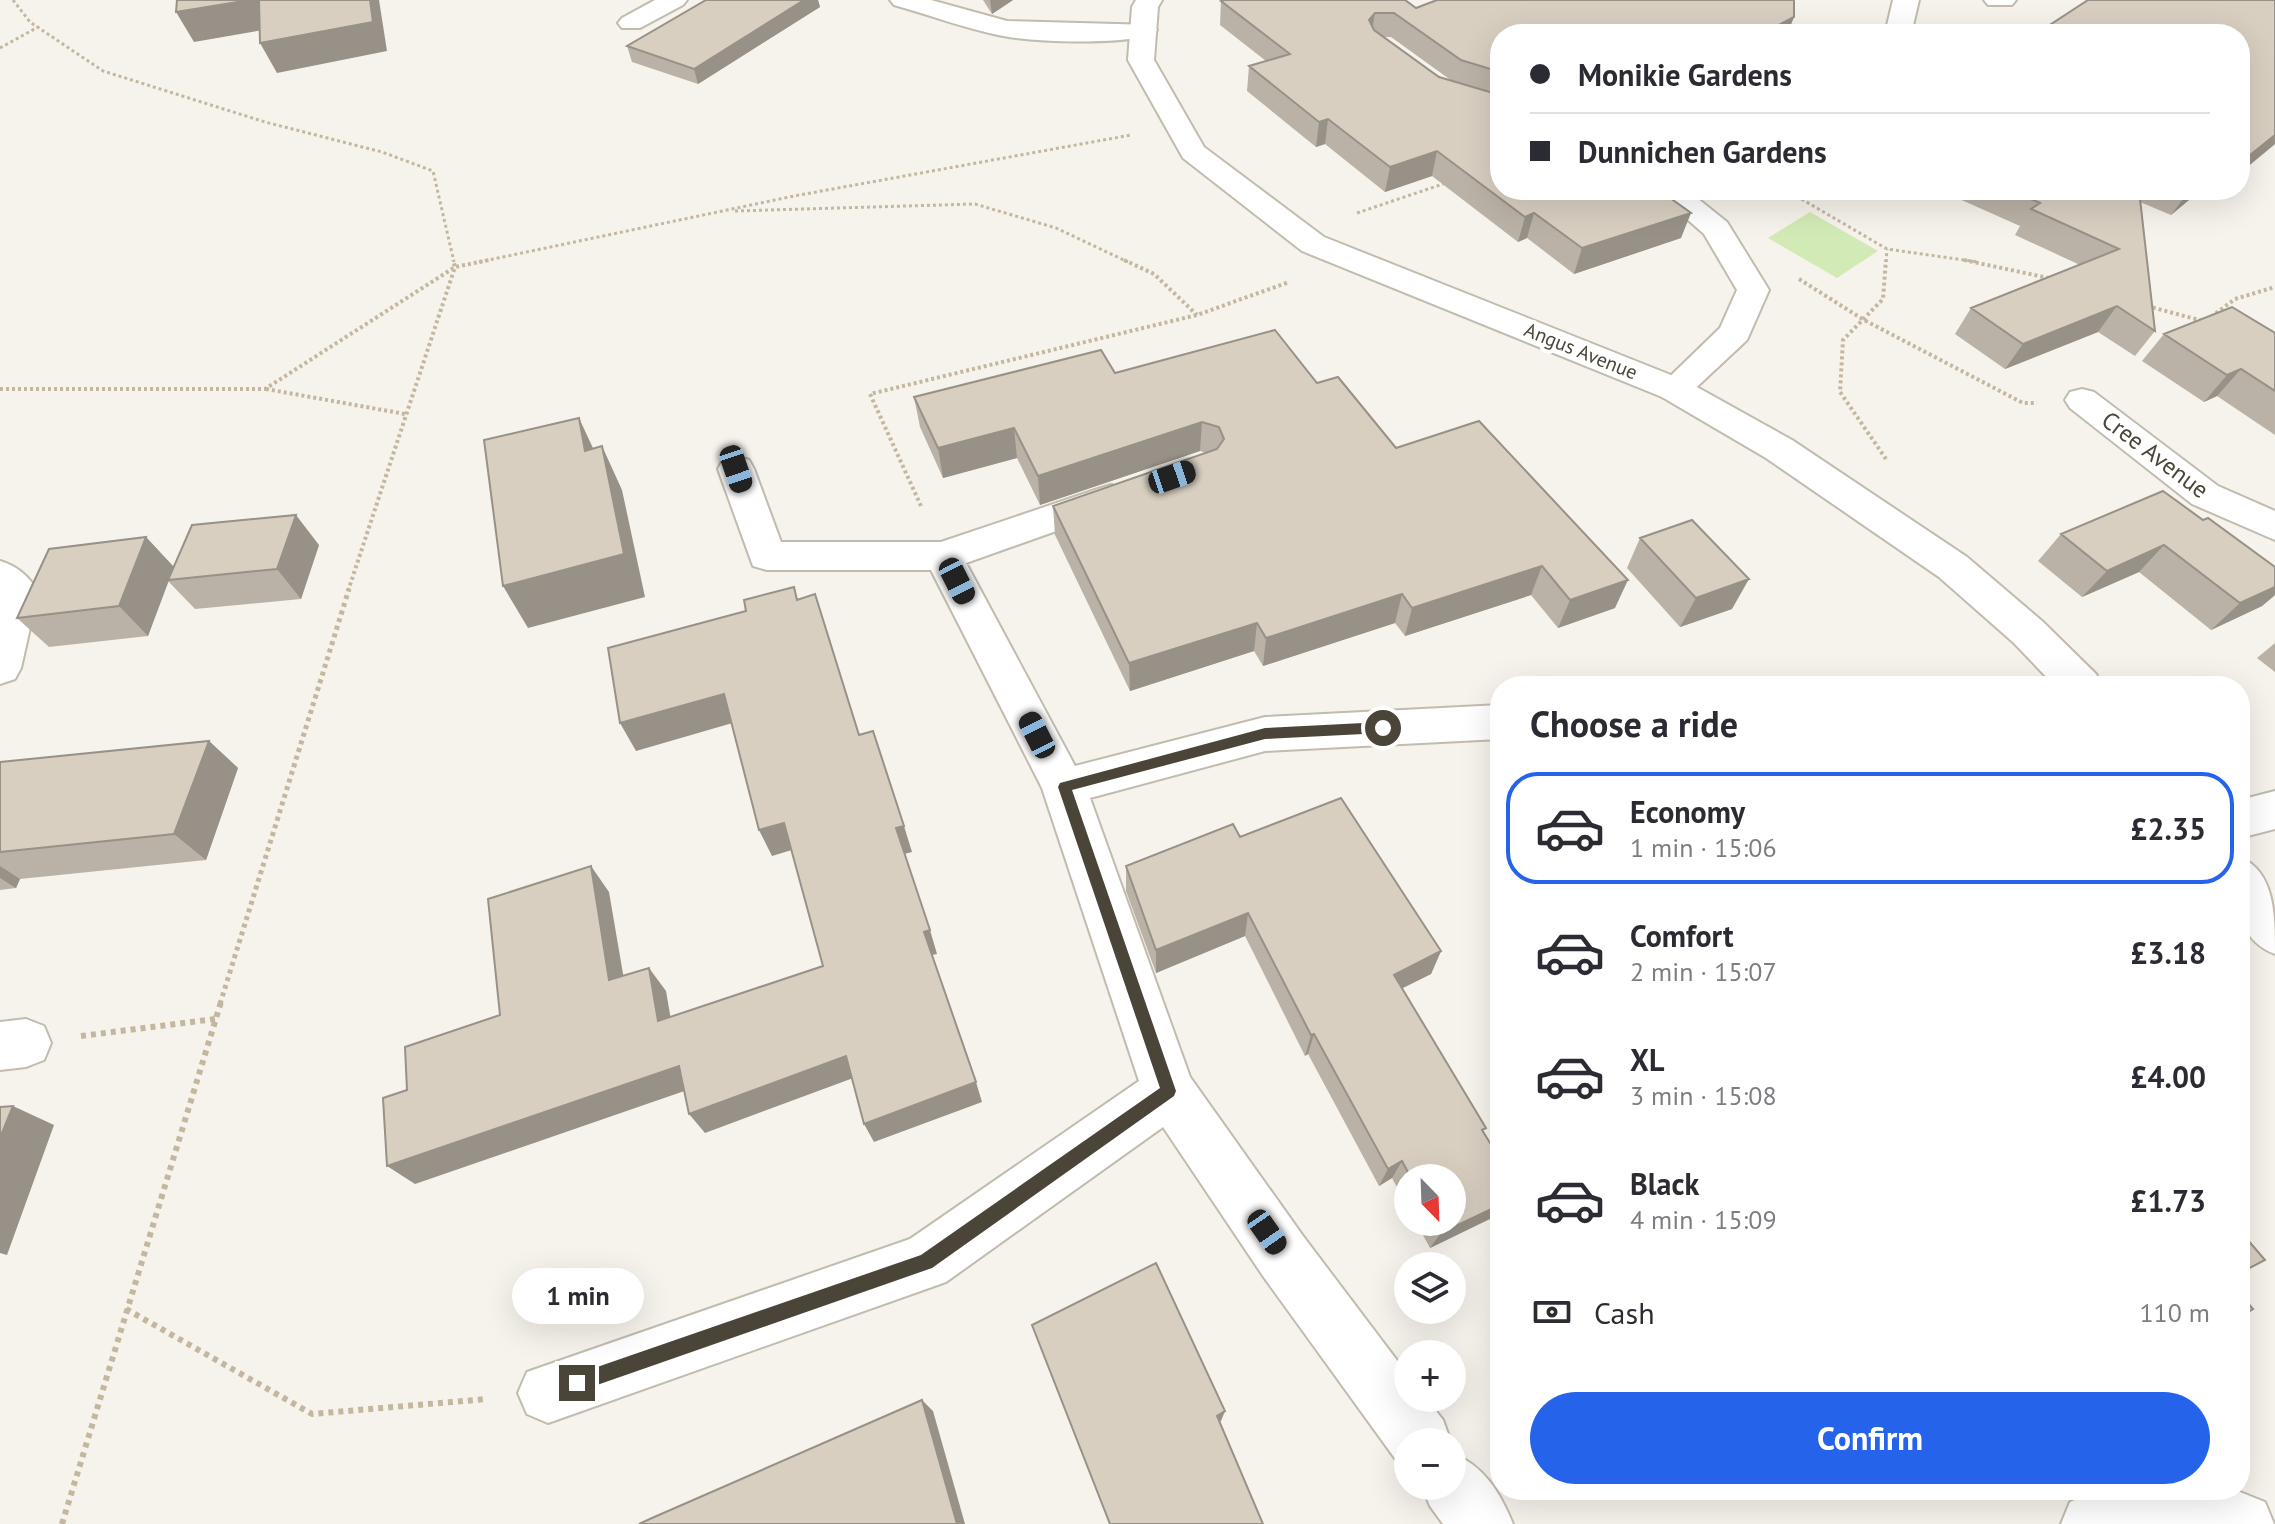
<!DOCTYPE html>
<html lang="en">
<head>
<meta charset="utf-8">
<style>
  body { margin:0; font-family:"PT Sans",sans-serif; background:#f2f2f3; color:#2b2b33; height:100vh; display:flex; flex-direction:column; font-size:30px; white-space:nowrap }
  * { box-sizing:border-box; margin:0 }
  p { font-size:26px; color:#7c7c81 }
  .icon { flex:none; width:44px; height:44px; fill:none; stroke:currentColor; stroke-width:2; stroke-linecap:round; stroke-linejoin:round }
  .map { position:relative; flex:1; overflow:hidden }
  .panel { position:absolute; left:1490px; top:676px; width:760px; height:824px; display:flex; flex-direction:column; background:#fff; border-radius:32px; box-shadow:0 8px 32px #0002 }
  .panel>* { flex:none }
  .hud { position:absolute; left:1490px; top:24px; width:760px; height:176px; border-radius:32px; box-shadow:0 8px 32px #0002; display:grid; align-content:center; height:176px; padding:0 40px; background:#fff }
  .needle { width:52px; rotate:157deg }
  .buttons { position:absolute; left:1394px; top:1164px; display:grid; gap:16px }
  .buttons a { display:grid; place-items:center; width:72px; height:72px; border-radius:50%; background:#fff; box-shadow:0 8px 32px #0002; font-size:40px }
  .end { position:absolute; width:36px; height:36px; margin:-18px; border:10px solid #4b4439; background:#fff; box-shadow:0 0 0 4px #fff }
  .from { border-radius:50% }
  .bubble { position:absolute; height:56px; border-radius:28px; background:#fff; box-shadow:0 8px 32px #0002; font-size:26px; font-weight:700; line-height:56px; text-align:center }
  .car { position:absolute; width:24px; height:48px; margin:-24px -12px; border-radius:10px; box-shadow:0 0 6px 2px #0007; background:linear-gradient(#222 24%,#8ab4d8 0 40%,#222 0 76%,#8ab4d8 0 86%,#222 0) }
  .hud b { display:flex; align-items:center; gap:28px; height:76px; font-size:30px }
  .hud b+b { border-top:2px solid #e1e1e2 }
  .hud i { width:20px; height:20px; background:#2b2b33 }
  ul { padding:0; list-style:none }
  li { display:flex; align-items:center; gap:24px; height:112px; margin:0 16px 12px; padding:0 24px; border:4px solid transparent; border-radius:32px }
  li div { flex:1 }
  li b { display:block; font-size:30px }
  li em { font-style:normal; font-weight:700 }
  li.on { border-color:#2563eb }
  li>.icon { width:72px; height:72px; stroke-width:1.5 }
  h2 { padding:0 40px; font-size:36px; line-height:96px }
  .pay { display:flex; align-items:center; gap:20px; height:88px; padding:0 40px; font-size:30px }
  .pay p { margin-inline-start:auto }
  .button { display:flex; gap:16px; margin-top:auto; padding:16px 40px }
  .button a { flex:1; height:92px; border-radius:48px; background:#2563eb; color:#fff; font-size:32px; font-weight:700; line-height:92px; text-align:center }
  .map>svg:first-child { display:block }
  .green { fill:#d2eab5 }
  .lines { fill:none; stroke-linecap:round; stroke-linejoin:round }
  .minor-casing { stroke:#c2bbae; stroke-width:4 }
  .tertiary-casing { stroke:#c2bbae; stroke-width:4 }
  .path-far3 { stroke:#c4b79f; stroke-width:3; stroke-dasharray:3 3; stroke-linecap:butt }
  .path-far2 { stroke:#c4b79f; stroke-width:4; stroke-dasharray:3 3; stroke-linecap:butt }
  .path-far1 { stroke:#c4b79f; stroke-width:5; stroke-dasharray:4 4; stroke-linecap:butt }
  .path { stroke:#c4b79f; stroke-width:6; stroke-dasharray:5 5; stroke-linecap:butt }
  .minor { fill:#fff; fill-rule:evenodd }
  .tertiary { fill:#fff; fill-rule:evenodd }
  .wall { fill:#bab2a6; fill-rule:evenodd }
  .shaded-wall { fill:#979187 }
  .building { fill:#d8cfc1; stroke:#979187; stroke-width:2 }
  .route { fill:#4b4439 }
  .labels { text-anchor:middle; stroke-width:8; stroke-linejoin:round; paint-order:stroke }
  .far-street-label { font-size:20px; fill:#4b4439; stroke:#fff }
  .street-label { font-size:24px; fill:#4b4439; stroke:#fff }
</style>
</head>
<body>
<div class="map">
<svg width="2275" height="1524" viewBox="0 0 2275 1524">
  <rect width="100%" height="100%" fill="#f6f3ec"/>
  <path class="green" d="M1810,212L1878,251L1837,278L1768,238Z"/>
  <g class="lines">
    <g class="minor-casing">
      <path id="minor" d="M655,0H687L683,5L640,28H622L618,23L622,18Z
        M890,0H931L1007,21L1153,25L1157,30L1153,35C1117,44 1040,43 1003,36C966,29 930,15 894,5Z
        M1893,0H1919L1911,34H1885Z
        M1984,0H2016L2012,5H1988Z
        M1654,190H1687L1727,222L1769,290L1747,340L1686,397L1674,400L1662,397L1657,389L1720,328L1737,290L1704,234Z
        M2082,389L2094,392L2218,486L2275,511V540L2192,504L2070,408L2065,400L2070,392Z
        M736,456L749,460L754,469L781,542H941L1098,489L1111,485L1124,489L1130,498L1124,507L966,563L1075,766L1265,717L1500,705V739L1265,751L1090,798L1190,1077L1303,1236L1408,1375V1398H1426L1443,1420L1451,1442H1408V1467L1399,1464L1263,1276L1163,1127L946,1282L548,1423L527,1414L518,1393L527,1372L910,1239L1139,1081L1042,788L931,570H767L753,566L718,469L723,460Z
        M0,561C17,566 29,576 38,592L21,668L15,679L0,684Z
        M2275,791V829L2240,838V800Z
        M26,1019L44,1026L51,1043L44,1060L26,1067L0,1070V1022Z
        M1452,1453C1484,1466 1500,1492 1513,1524H1443L1430,1506L1422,1486H1452Z
        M2116,1490H2235L2265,1502L2274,1524H2061L2070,1502L2092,1493Z"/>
    </g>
    <g class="tertiary-casing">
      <path id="tertiary" d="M1136,0H1162L1158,7L1154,60L1204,147L1324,237L1686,381L1792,440L1967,557L2042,621L2096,674L2102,686H2055L2014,643L1939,577L1766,458L1662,397L1302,251L1183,158L1128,60L1132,7Z
        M2240,857C2275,872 2275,915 2275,954C2231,937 2240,895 2240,857Z"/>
    </g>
    <path class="path-far3" d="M13,0L30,22L103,71L265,122L382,152L433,171L454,262
      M0,48L38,27
      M1786,190L1887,249L1978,262
      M735,211L975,204L1056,228L1128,262
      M1357,213L1446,183
      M479,262L794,196L1131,135
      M1886,262L1887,249"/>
    <path class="path-far2" d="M1124,260L1154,274L1197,315
      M1964,260L2053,279
      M1799,279L1864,320L2023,403H2037
      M2147,306L2203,321
      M2211,317L2235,299L2275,287
      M0,389H265L455,267L489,260
      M266,389L405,414
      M1886,459L1840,392L1843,340L1883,299L1886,260
      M921,506L870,394L1197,315L1289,282
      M348,591L455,267L453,260"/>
    <path class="path-far1" d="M220,1004L349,589"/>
    <path class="path" d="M81,1036L215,1019
      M126,1309L312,1414L487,1399
      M62,1524L221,1002"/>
    <use href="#minor" class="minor"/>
    <use href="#tertiary" class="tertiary"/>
  </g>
  <path class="wall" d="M706,0H818L820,7L698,84L632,62L627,46Z
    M983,0H1013L992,14Z
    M2275,0V144L2240,173V34Z
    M1221,1L1416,8L1794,17L1787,34H1500V190L1681,238L1574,274L1527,238L1518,242L1432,176L1385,192L1325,144L1316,147L1247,91L1249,66L1266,61L1220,25ZM1383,37H1391L1452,81L1439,77Z
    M1845,190H1875L1863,198Z
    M1939,190H2201L2171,215L2140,202L2155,331L2135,356L2098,332L2005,369L1955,334L1971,308L2080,265L2015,235L2020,226Z
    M2275,333V435L2217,396L2204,402L2142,361L2164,334Z
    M1115,373L1317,383L1396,448L1615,608L1558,628L1531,595L1405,636L1395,623L1263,666L1254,651L1130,691L1055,535L1053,506L1206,453L1200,451L1040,505L1017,458L943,478L920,427L914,397Z
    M2203,520L2275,567V595L2262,606L2211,630L2139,572L2082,597L2038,561L2061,534Z
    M146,537L173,567L319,545L301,599L195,609L168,581L148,636L49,647L17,618Z
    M1640,538L1732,609L1680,627L1627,568Z
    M2275,643V672L2257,658Z
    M209,741L238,768L206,860L20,879L16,888L0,890V762Z
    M1240,837L1441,951L1431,974L1402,988L1486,1128L1483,1131L1500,1159V1214L1430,1248L1416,1222H1452V1178H1408V1208L1392,1178L1379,1186L1308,1054L1305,1056L1245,936L1156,973L1126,891V866Z
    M1500,1317V1340L1492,1325Z"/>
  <path class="shaded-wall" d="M250,0H259L274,28L194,42L176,12Z
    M370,0H379L387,51L277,73L260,43Z
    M804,0H818L820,7L698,84L694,69Z
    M990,0H1013L992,14Z
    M1375,13L1371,37L1369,20Z
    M1794,17L1787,34H1762Z
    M1328,119L1325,144L1316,147L1319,122Z
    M2275,135V144L2240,173V169L2250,155Z
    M1437,151L1432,176L1385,192L1390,167Z
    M1867,190H1875L1863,198Z
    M2190,190H2201L2171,215Z
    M1534,213L1527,238L1518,242L1525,217Z
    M1691,213L1681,238L1574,274L1582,248Z
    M2117,306L2098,332L2005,369L2023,344Z
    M2241,369L2217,396L2204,402L2227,375Z
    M579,418L599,461L585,451Z
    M1202,422L1200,451L1040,505L1038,476Z
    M1014,428L1017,458L943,478L938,448Z
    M602,446L622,490L645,597L528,628L503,586Z
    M296,515L319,545L301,599L277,569Z
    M146,537L174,567L148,636L119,606Z
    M2164,545L2139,572L2082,597L2107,571Z
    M1542,566L1531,595L1405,636L1412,608Z
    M1749,579L1732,609L1680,627L1696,598Z
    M1628,580L1615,608L1558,628L1570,600Z
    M2275,587V595L2262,606L2211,630L2240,603Z
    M1402,594L1395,623L1263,666L1266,638Z
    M1257,623L1254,651L1130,691L1129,663Z
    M724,694L736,722L636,751L620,723Z
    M209,741L238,768L206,860L174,834Z
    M784,823L795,849L772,856L759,830Z
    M904,826L912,852L904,854L896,828Z
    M0,866L20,879L16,888L0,878Z
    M591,866L609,892L628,1003L609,980Z
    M1248,913L1245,936L1156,973V950Z
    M930,930L937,954L932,955L924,932Z
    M1441,951L1431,974L1385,997L1394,975Z
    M649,968L666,991L675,1043L658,1021Z
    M1314,1034L1308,1054L1305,1056L1311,1035Z
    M846,1056L856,1077L705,1133L689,1114Z
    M679,1066L696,1087L415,1184L387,1166Z
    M976,1082L982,1102L874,1142L864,1124Z
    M13,1106L54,1125L7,1255L0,1253V1138Z
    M1402,1161L1392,1178L1379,1186L1388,1169Z
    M1500,1205V1214L1430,1248L1441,1233Z
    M922,1400L933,1411L965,1524H957Z
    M1225,1411L1221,1421L1213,1425L1217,1416Z"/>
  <path class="building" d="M177,0H250L176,12Z
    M259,0H370L373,22L260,43Z
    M706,0H804L694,69L627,46Z
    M1224,0H1405L1416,8L1437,0H1794V17L1762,34H1500V72L1461,60L1394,13H1375L1369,20L1374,30L1439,77L1500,95V190H1659L1691,213L1582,248L1534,213L1525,217L1437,151L1390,167L1328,119L1319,122L1249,66L1290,54L1221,1Z
    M2088,0H2275V135L2250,155L2240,151V34H2036Z
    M2011,190H2139L2155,331L2117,306L2023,344L1971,308L2119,249L2031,209L2040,203Z
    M2232,307L2275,333V391L2241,369L2227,375L2164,334Z
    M1275,330L1317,383L1338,377L1396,448L1479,421L1628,580L1570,600L1542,566L1412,608L1402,594L1266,638L1257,623L1129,663L1053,506L1217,449L1224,439L1219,427L1202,422L1038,476L1014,428L938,448L914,397L1101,350L1115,373Z
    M579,418L585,451L602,446L624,554L503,586L484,440Z
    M2163,491L2203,520L2208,518L2275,567V587L2240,603L2164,545L2107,571L2061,534Z
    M296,515L277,569L168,580L192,525Z
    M1692,520L1749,579L1696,598L1640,538Z
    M146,537L119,606L17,618L49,549Z
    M794,587L797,600L815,594L859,735L873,731L904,826L896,828L930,930L924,932L976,1082L864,1124L846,1056L689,1114L679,1066L387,1166L383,1098L407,1090L405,1047L500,1015L488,899L591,866L609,980L649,968L658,1021L823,966L784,823L759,830L724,694L620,723L608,648L746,611L744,600Z
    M209,741L174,834L0,852V762Z
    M1341,798L1441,951L1394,975L1486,1128L1482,1130L1500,1159V1205L1441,1233L1435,1222H1452V1178H1411L1402,1161L1388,1169L1314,1034L1311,1035L1248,913L1156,950L1126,866L1233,824L1240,837Z
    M13,1106L0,1138V1107Z
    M2240,1231L2265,1260L2240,1273Z
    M1156,1263L1225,1411L1217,1416L1263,1524H1110L1032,1325Z
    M2240,1294L2253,1309L2240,1317Z
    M922,1400L957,1524H639L652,1518Z"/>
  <path class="route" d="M1383,722L1389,728L1383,733L1265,739L1072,790L1176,1091L1174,1096L932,1268L577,1392L570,1389L568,1383L570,1377L577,1374L921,1255L1160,1088L1058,787L1060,783L1265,728Z"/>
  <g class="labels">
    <g class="far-street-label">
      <text transform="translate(1581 351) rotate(22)" y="7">Angus Avenue</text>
    </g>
    <g class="street-label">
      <text transform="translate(2155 455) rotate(37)" y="8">Cree Avenue</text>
    </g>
  </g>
</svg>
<div class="buttons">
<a><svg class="needle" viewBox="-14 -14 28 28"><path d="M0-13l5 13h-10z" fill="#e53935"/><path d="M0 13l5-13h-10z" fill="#7c7c81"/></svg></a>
<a><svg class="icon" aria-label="layers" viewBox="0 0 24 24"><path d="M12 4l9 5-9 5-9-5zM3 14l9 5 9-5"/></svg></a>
<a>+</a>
<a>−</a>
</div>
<i class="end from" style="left:1383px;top:728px"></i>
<i class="end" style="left:577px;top:1383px"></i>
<div class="bubble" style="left:512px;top:1268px;width:132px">1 min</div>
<i class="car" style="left:736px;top:469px;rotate:161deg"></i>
<i class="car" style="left:1172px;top:477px;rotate:71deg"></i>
<i class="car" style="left:957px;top:581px;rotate:153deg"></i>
<i class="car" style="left:1037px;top:735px;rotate:333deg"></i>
<i class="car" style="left:1267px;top:1232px;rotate:145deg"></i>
<div class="hud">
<b><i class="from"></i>Monikie Gardens</b>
<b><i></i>Dunnichen Gardens</b>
</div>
<section class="panel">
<h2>Choose a ride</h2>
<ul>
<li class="on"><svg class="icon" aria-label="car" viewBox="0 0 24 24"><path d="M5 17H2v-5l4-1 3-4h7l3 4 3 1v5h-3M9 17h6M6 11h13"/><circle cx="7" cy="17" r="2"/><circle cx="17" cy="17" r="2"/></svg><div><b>Economy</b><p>1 min · 15:06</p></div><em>£2.35</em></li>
<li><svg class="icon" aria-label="car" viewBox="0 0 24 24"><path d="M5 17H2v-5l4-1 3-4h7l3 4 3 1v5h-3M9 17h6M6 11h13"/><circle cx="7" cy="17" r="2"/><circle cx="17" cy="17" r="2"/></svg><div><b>Comfort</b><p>2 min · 15:07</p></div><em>£3.18</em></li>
<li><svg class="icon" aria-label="car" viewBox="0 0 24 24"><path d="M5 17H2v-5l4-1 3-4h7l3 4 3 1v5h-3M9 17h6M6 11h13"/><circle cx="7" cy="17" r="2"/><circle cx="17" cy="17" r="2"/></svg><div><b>XL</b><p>3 min · 15:08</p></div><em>£4.00</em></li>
<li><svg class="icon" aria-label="car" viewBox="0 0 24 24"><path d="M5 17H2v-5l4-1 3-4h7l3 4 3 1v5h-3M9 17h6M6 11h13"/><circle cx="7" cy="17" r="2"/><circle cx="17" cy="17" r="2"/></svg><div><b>Black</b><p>4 min · 15:09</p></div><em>£1.73</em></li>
</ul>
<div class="pay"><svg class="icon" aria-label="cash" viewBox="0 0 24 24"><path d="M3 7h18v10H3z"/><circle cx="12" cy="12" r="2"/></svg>Cash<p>110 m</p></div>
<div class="button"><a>Confirm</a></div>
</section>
</div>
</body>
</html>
